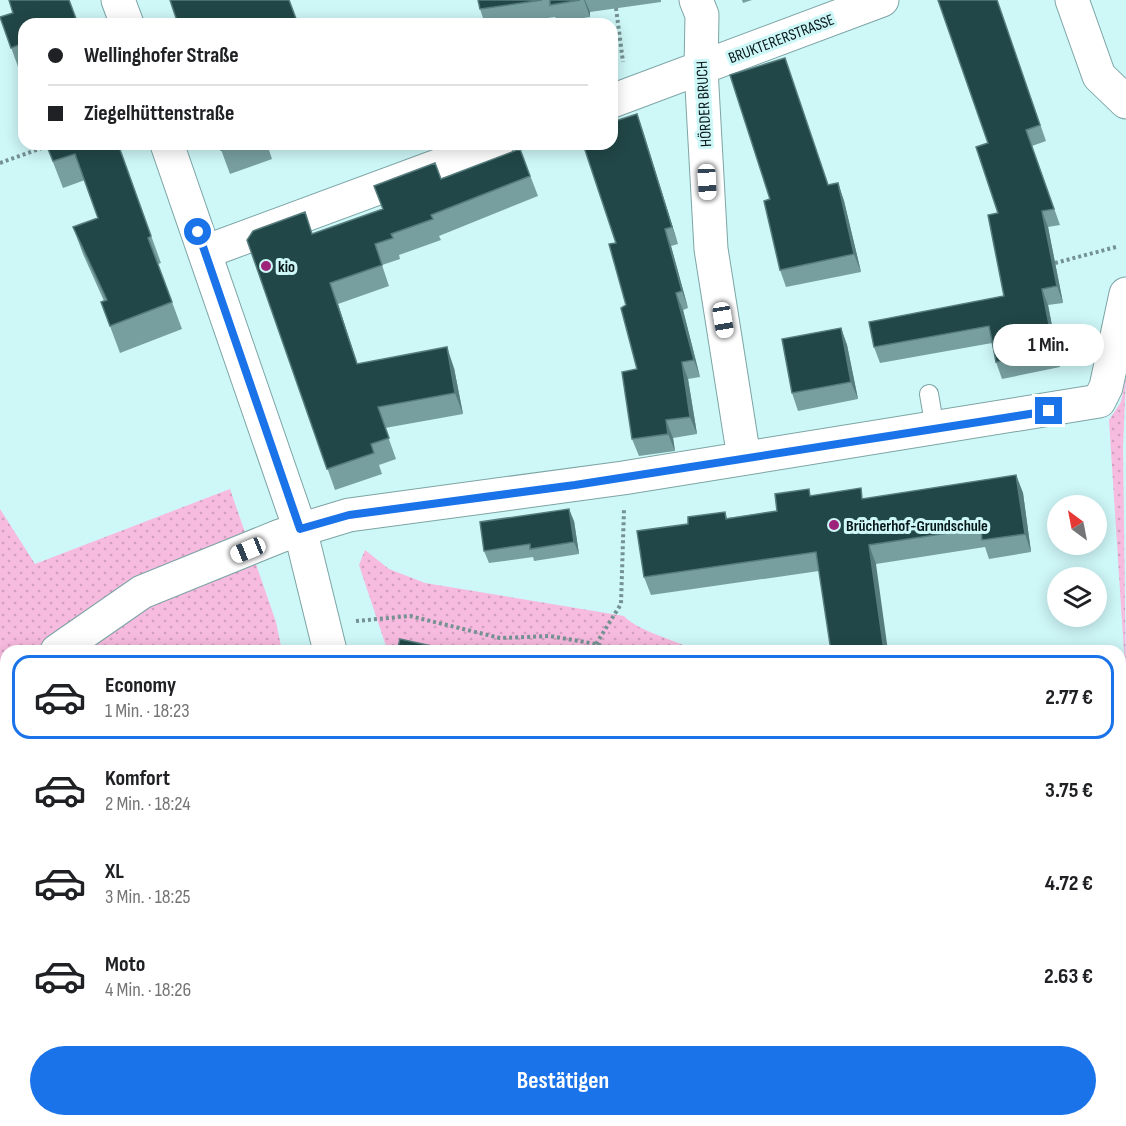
<!DOCTYPE html>
<html lang="de">
<head>
<meta charset="utf-8">
<style>
  body { margin:0; font-family:"Sofia Sans Condensed",sans-serif; background:#f6f6f6; color:#202124; height:100vh; display:flex; flex-direction:column; font-size:22px; white-space:nowrap }
  * { box-sizing:border-box; margin:0 }
  p { font-size:20px; color:#757577 }
  .icon { flex:none; width:33px; height:33px; fill:none; stroke:currentColor; stroke-width:2; stroke-linecap:round; stroke-linejoin:round }
  .map { position:relative; flex:1; overflow:hidden }
  .sheet { position:absolute; left:0px; top:645px; width:1126px; height:482px; display:flex; flex-direction:column; background:#fff; border-radius:18px 18px 0 0; box-shadow:0 3px 15px #0003 }
  .sheet>* { flex:none }
  .top-card { position:absolute; left:18px; top:18px; width:600px; height:132px; border-radius:18px; box-shadow:0 3px 15px #0003; display:grid; align-content:center; height:132px; padding:0 30px; background:#fff }
  .needle { width:39px; rotate:328deg }
  .tools { position:absolute; left:1047px; top:495px; display:grid; gap:12px }
  .tools a { display:grid; place-items:center; width:60px; height:60px; border-radius:50%; background:#fff; box-shadow:0 3px 15px #0003; font-size:30px }
  .end { position:absolute; width:27px; height:27px; margin:-14px; border:8px solid #1a73e8; background:#fff; box-shadow:0 0 0 3px #fff }
  .from { border-radius:50% }
  .bubble { position:absolute; height:42px; border-radius:21px; background:#fff; box-shadow:0 3px 15px #0003; font-size:20px; font-weight:700; line-height:42px; text-align:center }
  .car { position:absolute; width:18px; height:36px; margin:-18px -9px; border-radius:8px; box-shadow:0 0 4px 2px #0007; background:linear-gradient(#fff 24%,#345 0 40%,#fff 0 76%,#345 0 86%,#fff 0) }
  .top-card b { display:flex; align-items:center; gap:21px; height:57px; font-size:22px }
  .top-card b+b { border-top:2px solid #e0e0e0 }
  .top-card i { width:15px; height:15px; background:#202124 }
  ul { padding:10px 0 0; list-style:none }
  li { display:flex; align-items:center; gap:18px; height:84px; margin:0 12px 9px; padding:0 18px; border:3px solid transparent; border-radius:18px }
  li div { flex:1 }
  li b { display:block; font-size:22px }
  li em { font-style:normal; font-weight:700 }
  li.selected { border-color:#1a73e8 }
  li>.icon { width:54px; height:54px; stroke-width:1.5 }
  .button { display:flex; gap:12px; margin-top:auto; padding:12px 30px }
  .button a { flex:1; height:69px; border-radius:36px; background:#1a73e8; color:#fff; font-size:24px; font-weight:700; line-height:69px; text-align:center }
  .map>svg:first-child { display:block }
  .grass { fill:url(#grass-dots) }
  .lines { fill:none; stroke-linecap:round; stroke-linejoin:round }
  .lane-casing { stroke:#7da4a5; stroke-width:20 }
  .street-casing { stroke:#7da4a5; stroke-width:35 }
  .secondary-casing { stroke:#7da4a5; stroke-width:35 }
  .path { stroke:#759293; stroke-width:4; stroke-dasharray:3 3; stroke-linecap:butt }
  .lane { stroke:#fff; stroke-width:18 }
  .street { stroke:#fff; stroke-width:33 }
  .secondary { stroke:#fff; stroke-width:33 }
  .wall { fill:#789fa0 }
  .shaded-wall { fill:#567c7d }
  .building { fill:#224748; stroke:#567c7d; stroke-width:1.5 }
  .route { stroke:#1a73e8; stroke-width:8 }
  .poi-dot { fill:#9e237a; stroke:#cef7f8; stroke-width:2 }
  .labels { text-anchor:middle; stroke-width:6; stroke-linejoin:round; paint-order:stroke }
  .street-label { font-size:16px; fill:#081718; stroke:#cef7f8 }
  .poi-label { font-size:16px; font-weight:bold; fill:#081718; stroke:#cef7f8; text-anchor:start }
</style>
</head>
<body>
<div class="map">
<svg width="1126" height="1126" viewBox="0 0 1126 1126">
  <defs>
    <pattern id="grass-dots" width="8" height="8" patternUnits="userSpaceOnUse" patternTransform="scale(1.5)"><rect width="8" height="8" fill="#f7bbdf"/><path d="M2 2h.1M6 6h.1" fill="none" stroke="#d2a0bf" stroke-width="1.8" stroke-linecap="round"/></pattern>
  </defs>
  <rect width="100%" height="100%" fill="#cef7f8"/>
  <path class="grass" d="M1126,376L1123,447L1126,683L1109,420L1121,402Z
    M230,489L276,622L282,651H6V971L0,975V509L35,564Z
    M365,550L389,569L425,583L624,616C637,631 676,640 696,651L387,649L359,565Z"/>
  <g class="lines">
    <g class="lane-casing">
      <path id="lane" d="M929,394L935,429
        M783,1126L785,1120"/>
    </g>
    <g class="street-casing">
      <path id="street" d="M696,0L702,15L701,69L711,249L744,458
        M1072,0L1099,76L1126,102
        M612,101L882,0
        M205,252L497,144
        M57,651L142,592L280,536L349,515L623,478L1099,401L1106,387L1126,294
        M0,690L6,686
        M720,1120L732,1126"/>
    </g>
    <g class="secondary-casing">
      <path id="secondary" d="M118,0L127,24
        M167,144L300,529L330,651
        M364,1120V1126"/>
    </g>
    <path class="path" d="M616,8L623,62
      M529,20L530,24
      M0,163L53,144
      M1055,263L1116,247
      M356,621L410,616L500,638L550,636L596,644L618,651
      M596,644L621,604L624,509
      M0,1004L6,999
      M48,1126L51,1120"/>
    <use href="#lane" class="lane"/>
    <use href="#street" class="street"/>
    <use href="#secondary" class="secondary"/>
  </g>
  <path class="wall" d="M478,0H661V2L590,12V17L557,22L555,17L505,24H485L480,9Z
    M742,0H752L743,3Z
    M997,0L1046,141L1032,146L1060,225L1048,227L1063,303L1048,305L1060,367L1002,379L996,362L992,343L880,363L874,347L1004,296L998,213L988,143Z
    M13,13L24,24V73L21,75L0,17Z
    M637,114L678,244L671,246L688,308L683,310L700,377L688,379L697,434L673,438L675,451L639,456L632,439L637,369L616,243Z
    M46,144H118L161,263L158,264L182,329L120,353L101,302L104,301L83,254L73,227L98,218L85,180L63,188Z
    M219,144H267L272,159L230,174Z
    M520,149L538,196L439,236L441,240L399,255L400,259L382,265L389,286L338,304L357,364L454,368L463,414L385,428L396,459L379,465L382,474L335,490L247,240L313,234L383,209L441,179Z
    M838,183L844,201L861,272L786,287L780,270L829,185Z
    M841,328L847,345L858,399L798,411L792,393Z
    M1016,475L1023,493L1031,552L989,559L985,547L876,564L819,571L651,595L644,577L688,524L725,512L727,518L777,511L811,495L864,499Z
    M574,521L579,554L534,561L533,557L489,563L484,551Z
    M408,1120H473V1126H410Z"/>
  <path class="shaded-wall" d="M584,0H585L590,12V17Z
    M637,114L643,131L678,244L672,227Z
    M838,183L844,201L861,272L854,254Z
    M1042,211L1048,227L1063,303L1057,286Z
    M665,229L671,246L688,308L682,291Z
    M330,283L338,304L364,384L357,364Z
    M1042,289L1048,305L1060,367L1054,350Z
    M676,293L683,310L700,377L694,360Z
    M841,328L847,345L858,399L851,382Z
    M447,347L454,368L463,414L455,393Z
    M682,362L688,379L697,434L690,417Z
    M666,420L673,438L675,451L668,434Z
    M1016,475L1023,493L1031,552L1025,534Z
    M569,509L574,521L579,554L574,542Z
    M869,545L876,564L888,651H884Z
    M304,1120H314V1126H304Z
    M470,1120H473V1126H472Z
    M638,1120H646L648,1126H635Z
    M996,1120H1002L1000,1126H994Z"/>
  <path class="building" d="M9,0H69L78,24H24V43L11,48L0,17L13,13Z
    M170,0H289L298,24H178Z
    M478,0H542L480,9Z
    M550,0H580L550,5Z
    M938,0H997L1040,125L1026,130L1054,209L1042,211L1057,286L1042,289L1054,350L996,362L989,326L874,347L869,322L1004,296L988,215L998,213L976,147L988,143Z
    M785,58L828,185L838,183L854,254L780,270L764,201L770,199L730,75Z
    M637,114L672,227L665,229L682,291L676,293L694,360L682,362L690,417L666,420L668,434L632,439L622,372L637,369L621,308L626,305L609,244L616,243L583,144H612V122Z
    M46,144H118L151,236L148,238L172,302L110,326L101,302L107,300L73,227L98,218L75,154L53,161Z
    M219,144H239L221,150Z
    M520,149L530,176L431,215L433,219L391,234L393,238L375,244L382,265L330,283L357,364L447,347L455,393L378,407L389,438L371,444L374,453L327,469L247,240L253,231L305,212L312,234L383,209L374,186L435,163L441,179Z
    M841,328L851,382L792,393L782,339Z
    M1016,475L1025,534L982,540L981,528L869,545L884,651H831L816,552L644,577L637,531L688,524V517L725,512L726,519L777,511L775,494L809,489L810,496L861,488L862,499Z
    M569,509L574,542L530,549V544L484,551L480,522Z
    M400,639L454,651H397Z
    M252,1120H304V1126H252Z
    M569,1120H638L635,1126H567Z
    M905,1120H996L994,1126H903Z"/>
  <g class="lines">
    <path class="route" d="M198,232L300,529L349,515L575,485L1049,411"/>
  </g>
  <g class="poi-dot">
    <circle cx="266" cy="266" r="6"/>
    <circle cx="834" cy="525" r="6"/>
  </g>
  <g class="labels">
    <g class="street-label">
      <text transform="translate(781 38) rotate(-21)" y="6">BRUKTERERSTRASSE</text>
      <text transform="translate(703 104) rotate(-93)" y="6">HÖRDER BRUCH</text>
    </g>
    <g class="poi-label">
      <text x="278" y="272">kio</text>
      <text x="846" y="531">Brücherhof-Grundschule</text>
    </g>
  </g>
</svg>
<div class="tools">
<a><svg class="needle" viewBox="-14 -14 28 28"><path d="M0-13l5 13h-10z" fill="#e53935"/><path d="M0 13l5-13h-10z" fill="#757577"/></svg></a>
<a><svg class="icon" aria-label="layers" viewBox="0 0 24 24"><path d="M12 4l9 5-9 5-9-5zM3 14l9 5 9-5"/></svg></a>
</div>
<i class="end from" style="left:198px;top:232px"></i>
<i class="end" style="left:1049px;top:411px"></i>
<div class="bubble" style="left:993px;top:324px;width:111px">1 Min.</div>
<i class="car" style="left:707px;top:182px;rotate:177deg"></i>
<i class="car" style="left:723px;top:320px;rotate:171deg"></i>
<i class="car" style="left:248px;top:550px;rotate:248deg"></i>
<div class="top-card">
<b><i class="from"></i>Wellinghofer Straße</b>
<b><i></i>Ziegelhüttenstraße</b>
</div>
<section class="sheet">
<ul>
<li class="selected"><svg class="icon" aria-label="car" viewBox="0 0 24 24"><path d="M5 17H2v-5l4-1 3-4h7l3 4 3 1v5h-3M9 17h6M6 11h13"/><circle cx="7" cy="17" r="2"/><circle cx="17" cy="17" r="2"/></svg><div><b>Economy</b><p>1 Min. · 18:23</p></div><em>2.77 €</em></li>
<li><svg class="icon" aria-label="car" viewBox="0 0 24 24"><path d="M5 17H2v-5l4-1 3-4h7l3 4 3 1v5h-3M9 17h6M6 11h13"/><circle cx="7" cy="17" r="2"/><circle cx="17" cy="17" r="2"/></svg><div><b>Komfort</b><p>2 Min. · 18:24</p></div><em>3.75 €</em></li>
<li><svg class="icon" aria-label="car" viewBox="0 0 24 24"><path d="M5 17H2v-5l4-1 3-4h7l3 4 3 1v5h-3M9 17h6M6 11h13"/><circle cx="7" cy="17" r="2"/><circle cx="17" cy="17" r="2"/></svg><div><b>XL</b><p>3 Min. · 18:25</p></div><em>4.72 €</em></li>
<li><svg class="icon" aria-label="car" viewBox="0 0 24 24"><path d="M5 17H2v-5l4-1 3-4h7l3 4 3 1v5h-3M9 17h6M6 11h13"/><circle cx="7" cy="17" r="2"/><circle cx="17" cy="17" r="2"/></svg><div><b>Moto</b><p>4 Min. · 18:26</p></div><em>2.63 €</em></li>
</ul>
<div class="button"><a>Bestätigen</a></div>
</section>
</div>
</body>
</html>
